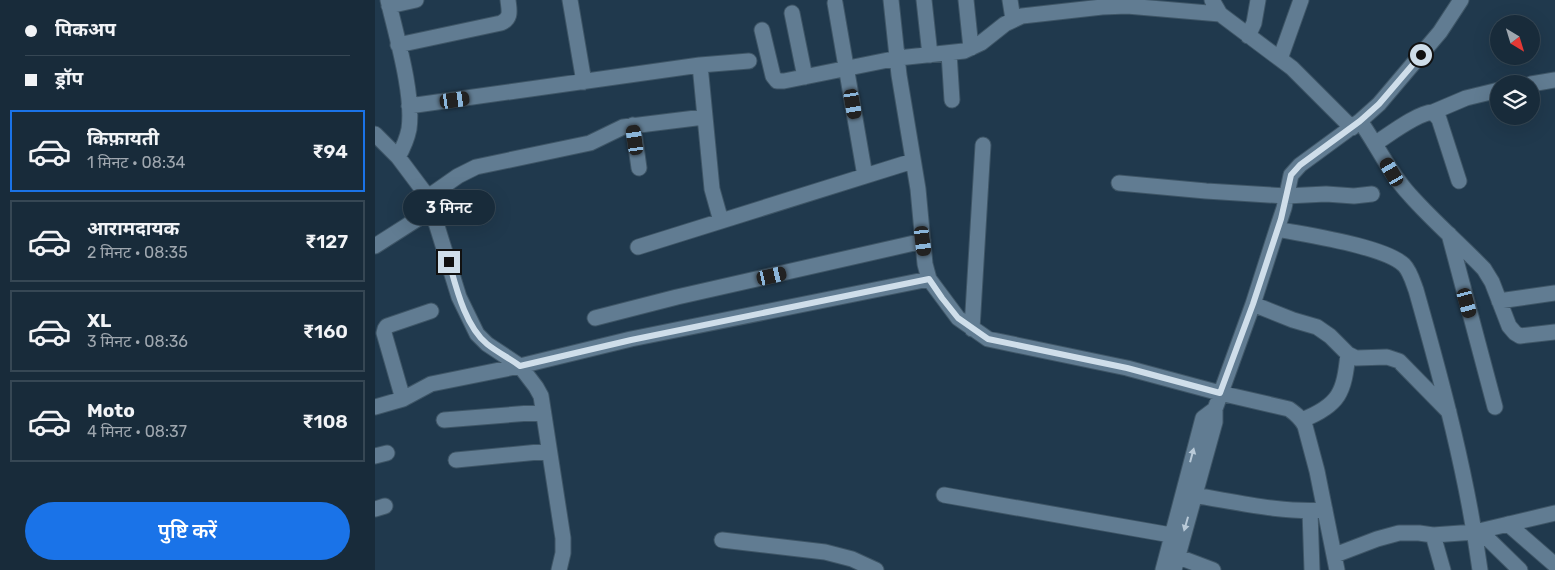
<!DOCTYPE html>
<html lang="hi">
<head>
<meta charset="utf-8">
<style>
  body { margin:0; font-family:Rubik,"Noto Sans Devanagari",sans-serif; background:#253745; color:#f1f3f6; height:100vh; display:flex; flex-direction:column; font-size:19px; white-space:nowrap }
  * { box-sizing:border-box; margin:0 }
  p { font-size:16px; color:#9fa7af }
  .icon { flex:none; width:28px; height:28px; fill:none; stroke:currentColor; stroke-width:2; stroke-linecap:round; stroke-linejoin:round }
  .map { position:relative; flex:1; overflow:hidden }
  .sheet { display:flex; flex-direction:column; background:#182b3a; width:375px }
  .sheet>* { flex:none }
  .hud { display:grid; align-content:center; height:110px; padding:0 25px; background:#182b3a }
  .needle { width:32px; rotate:142deg }
  .buttons { position:absolute; left:1115px; top:15px; display:grid; gap:10px }
  .buttons a { display:grid; place-items:center; width:50px; height:50px; border-radius:50%; background:#182b3a; box-shadow:0 5px 20px #0002,0 0 0 1px #364754; font-size:25px }
  .end { position:absolute; width:22px; height:22px; margin:-11px; border:6px solid #cfdeea; background:#111; box-shadow:0 0 0 2px #111 }
  .from { border-radius:50% }
  .bubble { position:absolute; height:35px; border-radius:18px; background:#182b3a; box-shadow:0 5px 20px #0002,0 0 0 1px #364754; font-size:16px; font-weight:600; line-height:35px; text-align:center }
  .car { position:absolute; width:15px; height:30px; margin:-15px -8px; border-radius:6px; box-shadow:0 0 4px 1px #0007; background:linear-gradient(#222 24%,#8ab4d8 0 40%,#222 0 76%,#8ab4d8 0 86%,#222 0) }
  .hud b { display:flex; align-items:center; gap:18px; height:48px; font-size:19px }
  .hud b+b { border-top:1px solid #364754 }
  .hud i { width:12px; height:12px; background:#f1f3f6 }
  ul { padding:0; list-style:none }
  li { display:flex; align-items:center; gap:15px; height:82px; margin:0 10px 8px; padding:0 15px; border:2px solid #364754; border-radius:0px }
  li div { flex:1 }
  li b { display:block; font-size:19px }
  li em { font-style:normal; font-weight:600 }
  li.current { border-color:#1a73e8 }
  li>.icon { width:45px; height:45px; stroke-width:1.5 }
  .action { display:flex; gap:10px; margin-top:auto; padding:10px 25px }
  .action a { flex:1; height:58px; border-radius:30px; background:#1a73e8; color:#fff; font-size:20px; font-weight:600; line-height:58px; text-align:center }
  main { display:flex; flex:1; min-height:0 }
  .map>svg:first-child { display:block }
  .lines { fill:none; stroke-linecap:round; stroke-linejoin:round }
  .minor-casing { stroke:#3e5566; stroke-width:17 }
  .minor { stroke:#617c92; stroke-width:15 }
  .oneway { fill:#b9cad8 }
  .route { stroke:#cfdeea; stroke-width:6 }
</style>
</head>
<body>
<main>
<section class="sheet">
<div class="hud">
<b><i class="from"></i>पिकअप</b>
<b><i></i>ड्रॉप</b>
</div>
<ul>
<li class="current"><svg class="icon" aria-label="car" viewBox="0 0 24 24"><path d="M5 17H2v-5l4-1 3-4h7l3 4 3 1v5h-3M9 17h6M6 11h13"/><circle cx="7" cy="17" r="2"/><circle cx="17" cy="17" r="2"/></svg><div><b>किफ़ायती</b><p>1 मिनट · 08:34</p></div><em>₹94</em></li>
<li><svg class="icon" aria-label="car" viewBox="0 0 24 24"><path d="M5 17H2v-5l4-1 3-4h7l3 4 3 1v5h-3M9 17h6M6 11h13"/><circle cx="7" cy="17" r="2"/><circle cx="17" cy="17" r="2"/></svg><div><b>आरामदायक</b><p>2 मिनट · 08:35</p></div><em>₹127</em></li>
<li><svg class="icon" aria-label="car" viewBox="0 0 24 24"><path d="M5 17H2v-5l4-1 3-4h7l3 4 3 1v5h-3M9 17h6M6 11h13"/><circle cx="7" cy="17" r="2"/><circle cx="17" cy="17" r="2"/></svg><div><b>XL</b><p>3 मिनट · 08:36</p></div><em>₹160</em></li>
<li><svg class="icon" aria-label="car" viewBox="0 0 24 24"><path d="M5 17H2v-5l4-1 3-4h7l3 4 3 1v5h-3M9 17h6M6 11h13"/><circle cx="7" cy="17" r="2"/><circle cx="17" cy="17" r="2"/></svg><div><b>Moto</b><p>4 मिनट · 08:37</p></div><em>₹108</em></li>
</ul>
<div class="action"><a>पुष्टि करें</a></div>
</section>
<div class="map">
<svg width="1180" height="570" viewBox="0 0 1180 570">
  <rect width="100%" height="100%" fill="#20394d"/>
  <g class="lines">
    <g class="minor-casing">
      <path id="minor" d="M13,0C21,35 39,94 34,129C32,139 28,148 23,157
        M195,0L209,82
        M516,0L524,75L543,189L550,264L554,279L583,318L613,339L752,368L845,393L914,409C921,414 926,418 930,426L942,471L962,570
        M549,0L555,55
        M591,0L596,48
        M635,0L638,19
        M837,0L845,14L905,59
        M926,0L905,59L917,68L977,128
        M460,3L490,176
        M14,6L41,0
        M417,13L430,77
        M387,30L398,76L402,81H409L523,58L589,51L606,43L630,24L647,16L727,7L752,6L845,14
        M873,36L879,23L883,0
        M23,45L126,23C137,18 134,10 133,0
        M574,53L577,100
        M325,65L337,189L346,221
        M1156,84L1180,80
        M34,106L325,65L374,61
        M1058,112L1091,98L1124,90
        M985,121C1002,145 1015,174 1035,195C1058,221 1085,244 1109,269L1117,282L1134,326L1140,333L1145,336L1180,332
        M258,125L264,168
        M0,134L23,157L53,197L84,297L102,334L112,344L145,366L161,387L166,396L188,538V553L184,570
        M1001,143C1015,134 1042,113 1058,112L1064,119L1084,181
        M744,183L831,191L911,196L951,194L979,196L997,194
        M53,197L83,176L101,167L215,143L248,127L329,117
        M902,229C931,235 1009,246 1029,265C1035,271 1038,282 1041,290C1067,382 1092,475 1105,570
        M1074,234L1120,407
        M0,246L58,209
        M263,247L538,161
        M1124,301L1180,293
        M878,304L918,320L942,327L955,336L973,354L981,358L1012,357L1024,361L1074,412
        M220,318L302,297L548,241
        M597,329L608,145
        M28,399L9,333L10,329L12,326L56,311
        M0,407L28,399L56,384L145,366L256,339L554,279
        M69,420L168,412
        M927,420C965,405 969,392 973,354
        M0,456L12,453
        M81,460L174,451
        M809,491L818,495C862,502 906,513 950,510
        M569,495L796,535
        M0,509L10,506
        M935,511L937,570
        M1133,524L1180,565
        M1105,531L1145,570
        M1058,535L1068,570
        M347,540L450,552L477,559L501,570
        M793,553L838,570
        M960,555L1002,539L1024,533H1044L1058,535L1100,532L1180,513
        M788,570L828,418L840,409
        M799,570L840,422V409L878,304L902,229L909,208L916,175L925,165L985,121L1004,104L1065,32L1086,0"/>
    </g>
    <use href="#minor" class="minor"/>
  </g>
  <defs><path id="oneway-solid" d="M-6-.8H1V-3.2L6.5 0L1 3.2V.8H-6Z" transform="scale(1.25)"/></defs>
  <g class="oneway">
    <use href="#oneway-solid" transform="translate(817 455) rotate(-75)"/>
    <use href="#oneway-solid" transform="translate(811 524) rotate(106)"/>
  </g>
  <g class="lines">
    <path class="route" d="M74,262C81,287 90,326 112,344C122,352 134,358 145,366L256,340L554,279L567,298L583,318L613,339L752,368L845,393L878,304L906,219L916,175L925,165L985,121L1004,104L1046,55"/>
  </g>
</svg>
<div class="buttons">
<a><svg class="needle" viewBox="-14 -14 28 28"><path d="M0-13l5 13h-10z" fill="#e53935"/><path d="M0 13l5-13h-10z" fill="#9fa7af"/></svg></a>
<a><svg class="icon" aria-label="layers" viewBox="0 0 24 24"><path d="M12 4l9 5-9 5-9-5zM3 14l9 5 9-5"/></svg></a>
</div>
<i class="end from" style="left:1046px;top:55px"></i>
<i class="end" style="left:74px;top:262px"></i>
<div class="bubble" style="left:28px;top:190px;width:92px">3 मिनट</div>
<i class="car" style="left:80px;top:100px;rotate:82deg"></i>
<i class="car" style="left:478px;top:104px;rotate:170deg"></i>
<i class="car" style="left:260px;top:140px;rotate:352deg"></i>
<i class="car" style="left:1017px;top:172px;rotate:330deg"></i>
<i class="car" style="left:548px;top:241px;rotate:173deg"></i>
<i class="car" style="left:397px;top:276px;rotate:77deg"></i>
<i class="car" style="left:1092px;top:303px;rotate:165deg"></i>
</div>
</main>
</body>
</html>
